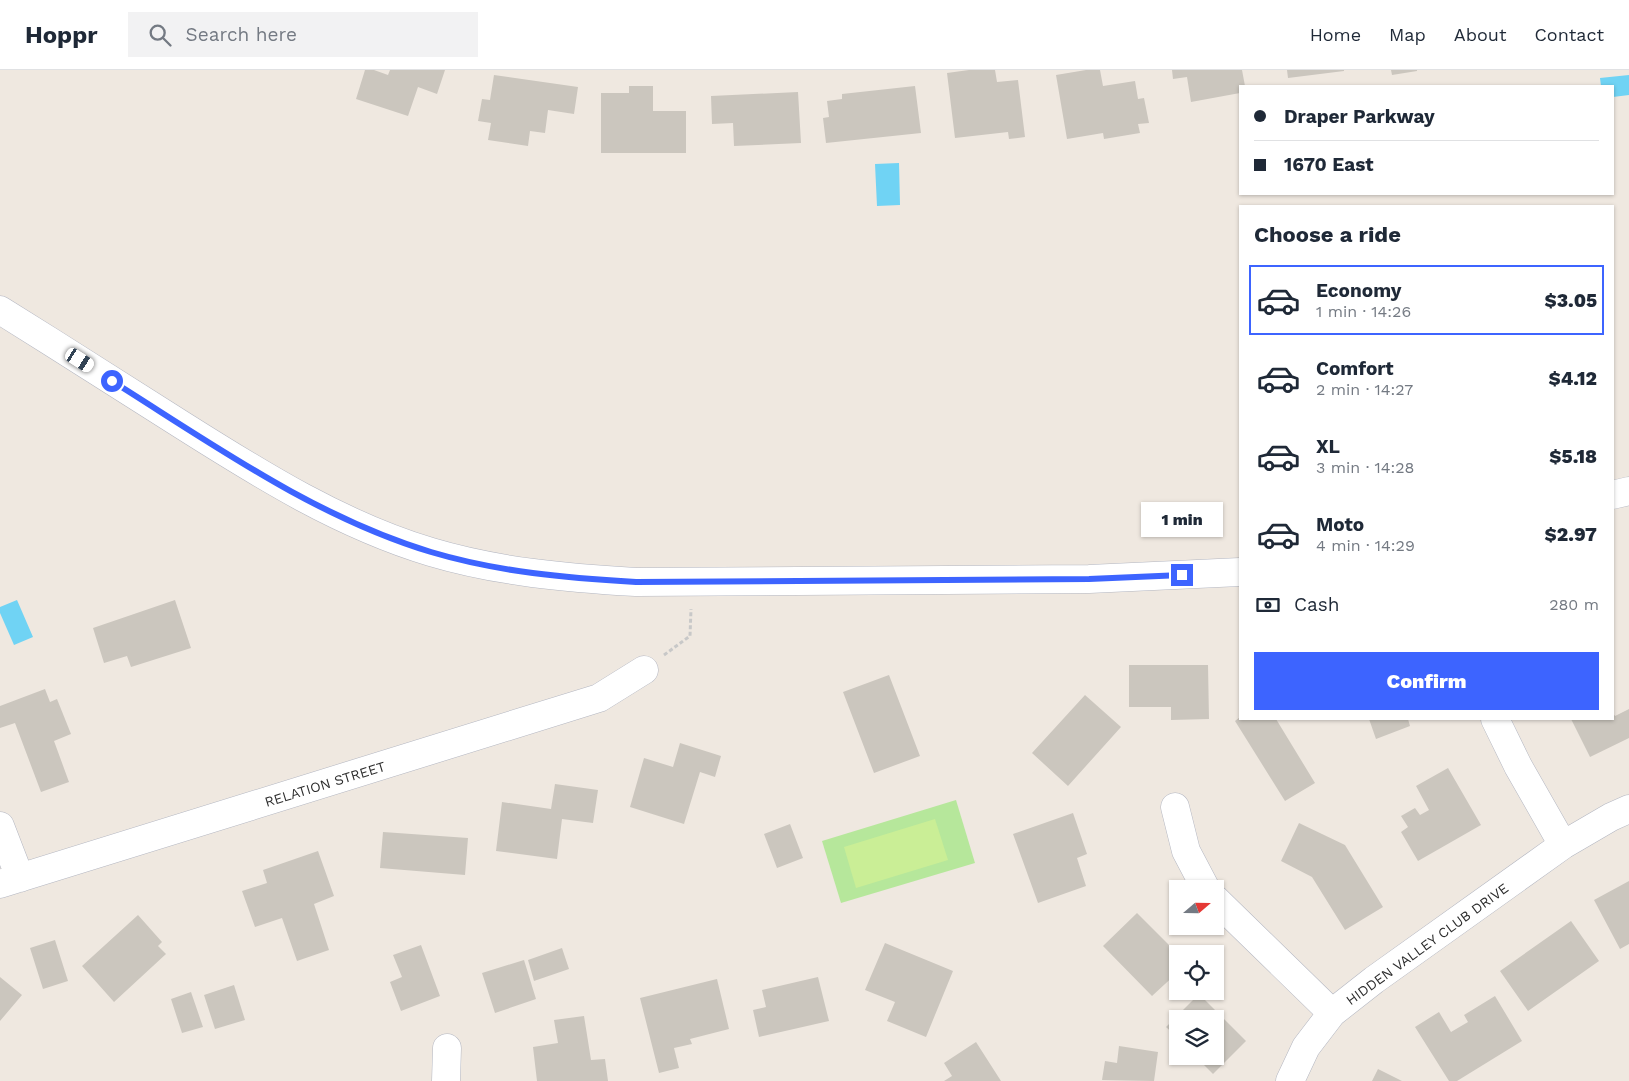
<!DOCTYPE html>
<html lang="en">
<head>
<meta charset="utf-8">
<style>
  body { margin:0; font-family:"Work Sans",sans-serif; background:#f2f2f3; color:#1f2937; height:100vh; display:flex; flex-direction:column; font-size:19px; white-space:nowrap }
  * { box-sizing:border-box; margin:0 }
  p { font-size:16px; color:#747a83 }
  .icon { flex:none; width:28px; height:28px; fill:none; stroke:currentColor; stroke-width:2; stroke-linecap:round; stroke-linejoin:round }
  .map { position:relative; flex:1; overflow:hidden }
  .details { position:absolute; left:1239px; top:135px; width:375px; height:515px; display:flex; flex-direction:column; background:#fff; border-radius:0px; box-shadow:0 1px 4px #0004 }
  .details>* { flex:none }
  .guide { position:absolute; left:1239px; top:15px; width:375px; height:110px; border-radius:0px; box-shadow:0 1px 4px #0004; display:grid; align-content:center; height:110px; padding:0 15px; background:#fff }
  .needle { width:32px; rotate:70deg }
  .fabs { position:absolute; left:1169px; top:810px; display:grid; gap:10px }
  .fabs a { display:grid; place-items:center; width:55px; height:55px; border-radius:0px; background:#fff; box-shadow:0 1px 4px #0004; font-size:25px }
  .end { position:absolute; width:22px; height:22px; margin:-11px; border:6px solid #3d64ff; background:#fff; box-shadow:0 0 0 2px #fff }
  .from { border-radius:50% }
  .bubble { position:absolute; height:35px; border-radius:0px; background:#fff; box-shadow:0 1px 4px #0004; font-size:16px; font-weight:800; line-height:35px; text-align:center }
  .car { position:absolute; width:15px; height:30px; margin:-15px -8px; border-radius:6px; box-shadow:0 0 4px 1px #0007; background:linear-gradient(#fff 24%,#345 0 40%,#fff 0 76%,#345 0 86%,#fff 0) }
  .guide b { display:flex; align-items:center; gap:18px; height:48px; font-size:19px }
  .guide b+b { border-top:1px solid #e0e1e3 }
  .guide i { width:12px; height:12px; background:#1f2937 }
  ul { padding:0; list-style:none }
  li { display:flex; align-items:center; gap:15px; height:70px; margin:0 10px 8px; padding:0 5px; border:2px solid transparent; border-radius:0px }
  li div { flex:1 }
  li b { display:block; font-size:19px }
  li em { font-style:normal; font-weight:800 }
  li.selected { border-color:#3d64ff }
  li>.icon { width:45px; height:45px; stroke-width:1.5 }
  h2 { padding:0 15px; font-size:22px; line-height:60px }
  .pay { display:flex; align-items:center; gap:12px; height:55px; padding:0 15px; font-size:19px }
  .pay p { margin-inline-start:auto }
  .button { display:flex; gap:10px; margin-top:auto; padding:10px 15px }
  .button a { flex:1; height:58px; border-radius:0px; background:#3d64ff; color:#fff; font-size:20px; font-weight:800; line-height:58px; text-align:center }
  header { display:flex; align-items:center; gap:30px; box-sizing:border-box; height:70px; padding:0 25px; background:#fff; border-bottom:1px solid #e0e1e3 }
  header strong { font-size:24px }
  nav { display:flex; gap:28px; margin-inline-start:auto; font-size:18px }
  .search { width:350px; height:45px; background:#f2f2f3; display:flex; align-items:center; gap:12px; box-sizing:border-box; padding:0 18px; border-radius:0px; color:#747a83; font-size:19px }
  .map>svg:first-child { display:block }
  .green { fill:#b6e79b }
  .pitch { fill:#caee96 }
  .water { fill:#70d3f4 }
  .building { fill:#cbc6be }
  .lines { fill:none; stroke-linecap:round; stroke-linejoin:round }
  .street-casing { stroke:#b3b6c1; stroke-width:29 }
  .secondary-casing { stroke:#b3b6c1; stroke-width:29 }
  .path { stroke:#c8c8c8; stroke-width:3; stroke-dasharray:4 2.5; stroke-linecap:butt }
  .street { stroke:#fff; stroke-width:28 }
  .secondary { stroke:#fff; stroke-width:28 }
  .route { stroke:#3d64ff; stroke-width:6 }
  .labels { text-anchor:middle; stroke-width:5; stroke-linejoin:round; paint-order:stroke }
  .street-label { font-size:14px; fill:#2d2d2d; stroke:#fff }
</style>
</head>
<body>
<header>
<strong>Hoppr</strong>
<div class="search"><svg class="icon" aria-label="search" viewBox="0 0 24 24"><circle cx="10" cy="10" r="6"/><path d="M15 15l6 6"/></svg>Search here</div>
<nav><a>Home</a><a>Map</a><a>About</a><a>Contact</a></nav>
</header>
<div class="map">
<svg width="1629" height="1011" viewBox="0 0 1629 1011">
  <rect width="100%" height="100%" fill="#efe8e0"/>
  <path class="green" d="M956,730L975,793L841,833L822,771Z"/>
  <path class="pitch" d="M935,749L948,790L856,818L844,777Z"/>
  <path class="water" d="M1629,5V25L1613,27L1612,16H1601L1600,8Z
    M899,93L900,135L877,136L875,94Z
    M17,530L33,567L14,575L0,543V537Z"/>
  <path class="building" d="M365,0H374L388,5L390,0H445L437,24L418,17L408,46L356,29Z
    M969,0H995L997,12L1018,10L1025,67L1009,69L1008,62L955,68L947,3Z
    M1086,0H1100L1103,16L1135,11L1138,29L1144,28L1149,53L1138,54L1140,63L1104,69L1103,63L1067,69L1056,5Z
    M1172,0H1242L1245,16H1240V23L1191,32L1187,7L1173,9Z
    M1287,0H1344V1L1288,8Z
    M1391,0H1417V1L1392,5Z
    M494,5L578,17L574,44L548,40L545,63L530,61L528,76L488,70L491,53L478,51L482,29L490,30Z
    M629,16H653V41H686V83H601V23H629Z
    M915,16L921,63L826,73L823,48L829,47L827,31L842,29V24Z
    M798,22L801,73L734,76L733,53L712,54L711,26Z
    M175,530L191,578L131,597L127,586L104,593L93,558Z
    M1129,595H1208L1209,649L1171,650V637H1129Z
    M889,605L920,686L874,703L843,622Z
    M45,619L50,632L57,629L71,664L54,671L69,712L41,722L15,653L0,658V636Z
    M1085,625L1121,657L1068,716L1032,683Z
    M1629,639V668L1590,687L1571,649H1612V642L1615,646Z
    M1240,647L1276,649L1315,713L1285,731L1235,651Z
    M1369,649H1408L1410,656L1376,669Z
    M680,673L721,686L715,707L700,702L684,754L630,737L644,688L673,697Z
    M1448,698L1481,755L1418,791L1401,762L1408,757L1401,746L1415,738L1420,745L1429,740L1416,716Z
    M555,714L598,720L593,753L562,749L557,789L496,781L502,732L551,739Z
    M1073,743L1087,784L1077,788L1086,816L1038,833L1013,764Z
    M1299,753L1345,775L1383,837L1345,860L1312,807L1281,791Z
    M790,754L803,788L777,798L764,764Z
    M383,762L468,768L465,805L380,798Z
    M318,781L334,826L314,834L329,880L297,891L282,848L255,857L242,821L267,813L263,800Z
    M1629,811V874L1620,879L1594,830Z
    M1137,843L1178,884V902L1152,926L1103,876Z
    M138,845L162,872L158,876L166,884L114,932L82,896Z
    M1571,851L1599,891L1528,941L1500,901Z
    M55,870L68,911L43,919L30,878Z
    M885,873L953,901L926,967L887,951L895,932L865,920Z
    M421,875L440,926L401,941L390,912L402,907L393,885Z
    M562,878L569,899L534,911L528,890Z
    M524,890L536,929L495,943L482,903Z
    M0,907L22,925L0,951Z
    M818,907L829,951L759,967L753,940L766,937L762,920Z
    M717,909L729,959L690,969L692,974L674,978L679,998L659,1003L640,928Z
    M234,915L245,950L215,959L204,925Z
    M191,922L203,957L182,963L171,929Z
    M1199,924L1246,971L1213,1004L1195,986H1215V949H1178V968L1166,957Z
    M1495,926L1522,971L1457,1011H1449L1415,957L1439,942L1451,962L1468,952L1464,945Z
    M584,946L591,990L605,989L608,1011H537L533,977L558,973L554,950Z
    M976,972L1001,1011H944L952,1006L944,993Z
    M1119,976L1158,982L1154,1011L1102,1010L1105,991L1117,993Z
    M1378,999L1402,1011H1372Z"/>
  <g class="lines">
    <g class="street-casing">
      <path id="street" d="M1495,649L1518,696L1563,775
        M1175,737L1186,781L1206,819
        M0,756L20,808
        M0,814L599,628L644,600
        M1215,829L1332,943
        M446,1011L447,978
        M1290,1011L1306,977L1332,943L1374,910L1563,775L1611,747L1629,739"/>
    </g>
    <g class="secondary-casing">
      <path id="secondary" d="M0,240C61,278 122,317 182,355C261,405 341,455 431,482C498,502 567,508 636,512L1089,509L1240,502
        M1612,425L1629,421"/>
    </g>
    <path class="path" d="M664,585L690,566L691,539"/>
    <use href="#street" class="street"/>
    <use href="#secondary" class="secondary"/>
  </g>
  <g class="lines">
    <path class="route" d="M112,311C214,375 315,447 431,482C498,502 567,508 636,512L1089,509L1182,505"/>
  </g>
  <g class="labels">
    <g class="street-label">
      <text transform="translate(325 714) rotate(-17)" y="5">RELATION STREET</text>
      <text transform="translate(1427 874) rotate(-36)" y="5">HIDDEN VALLEY CLUB DRIVE</text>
    </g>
  </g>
</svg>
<div class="fabs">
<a><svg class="needle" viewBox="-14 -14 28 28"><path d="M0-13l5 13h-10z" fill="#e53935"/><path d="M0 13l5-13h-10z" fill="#747a83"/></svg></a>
<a><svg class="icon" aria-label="locate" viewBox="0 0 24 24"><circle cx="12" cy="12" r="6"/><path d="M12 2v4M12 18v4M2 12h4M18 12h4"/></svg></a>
<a><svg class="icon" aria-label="layers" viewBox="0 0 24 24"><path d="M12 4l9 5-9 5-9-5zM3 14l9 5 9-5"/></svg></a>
</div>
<i class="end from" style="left:112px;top:311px"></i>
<i class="end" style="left:1182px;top:505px"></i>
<div class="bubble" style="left:1141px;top:432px;width:82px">1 min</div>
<i class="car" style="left:80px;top:290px;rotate:122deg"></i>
<div class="guide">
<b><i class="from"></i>Draper Parkway</b>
<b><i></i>1670 East</b>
</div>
<section class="details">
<h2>Choose a ride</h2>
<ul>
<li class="selected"><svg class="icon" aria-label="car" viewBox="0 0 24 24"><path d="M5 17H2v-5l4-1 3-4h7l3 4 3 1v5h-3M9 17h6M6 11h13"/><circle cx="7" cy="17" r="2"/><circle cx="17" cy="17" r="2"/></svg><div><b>Economy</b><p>1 min · 14:26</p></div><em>$3.05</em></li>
<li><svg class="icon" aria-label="car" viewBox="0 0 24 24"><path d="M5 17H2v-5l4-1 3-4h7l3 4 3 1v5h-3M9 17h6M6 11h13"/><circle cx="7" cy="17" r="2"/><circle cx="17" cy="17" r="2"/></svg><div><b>Comfort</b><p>2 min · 14:27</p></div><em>$4.12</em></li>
<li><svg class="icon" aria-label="car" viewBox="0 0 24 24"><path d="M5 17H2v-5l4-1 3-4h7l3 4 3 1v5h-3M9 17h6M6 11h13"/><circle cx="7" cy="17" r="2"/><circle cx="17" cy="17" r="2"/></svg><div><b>XL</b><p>3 min · 14:28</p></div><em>$5.18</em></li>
<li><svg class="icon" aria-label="car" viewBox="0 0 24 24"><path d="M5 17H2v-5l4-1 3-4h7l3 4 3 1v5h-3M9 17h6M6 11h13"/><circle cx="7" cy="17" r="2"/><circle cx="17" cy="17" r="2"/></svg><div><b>Moto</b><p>4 min · 14:29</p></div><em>$2.97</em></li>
</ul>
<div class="pay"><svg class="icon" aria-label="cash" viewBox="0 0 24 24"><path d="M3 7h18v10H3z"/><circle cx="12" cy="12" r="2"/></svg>Cash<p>280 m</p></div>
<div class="button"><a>Confirm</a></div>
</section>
</div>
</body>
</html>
